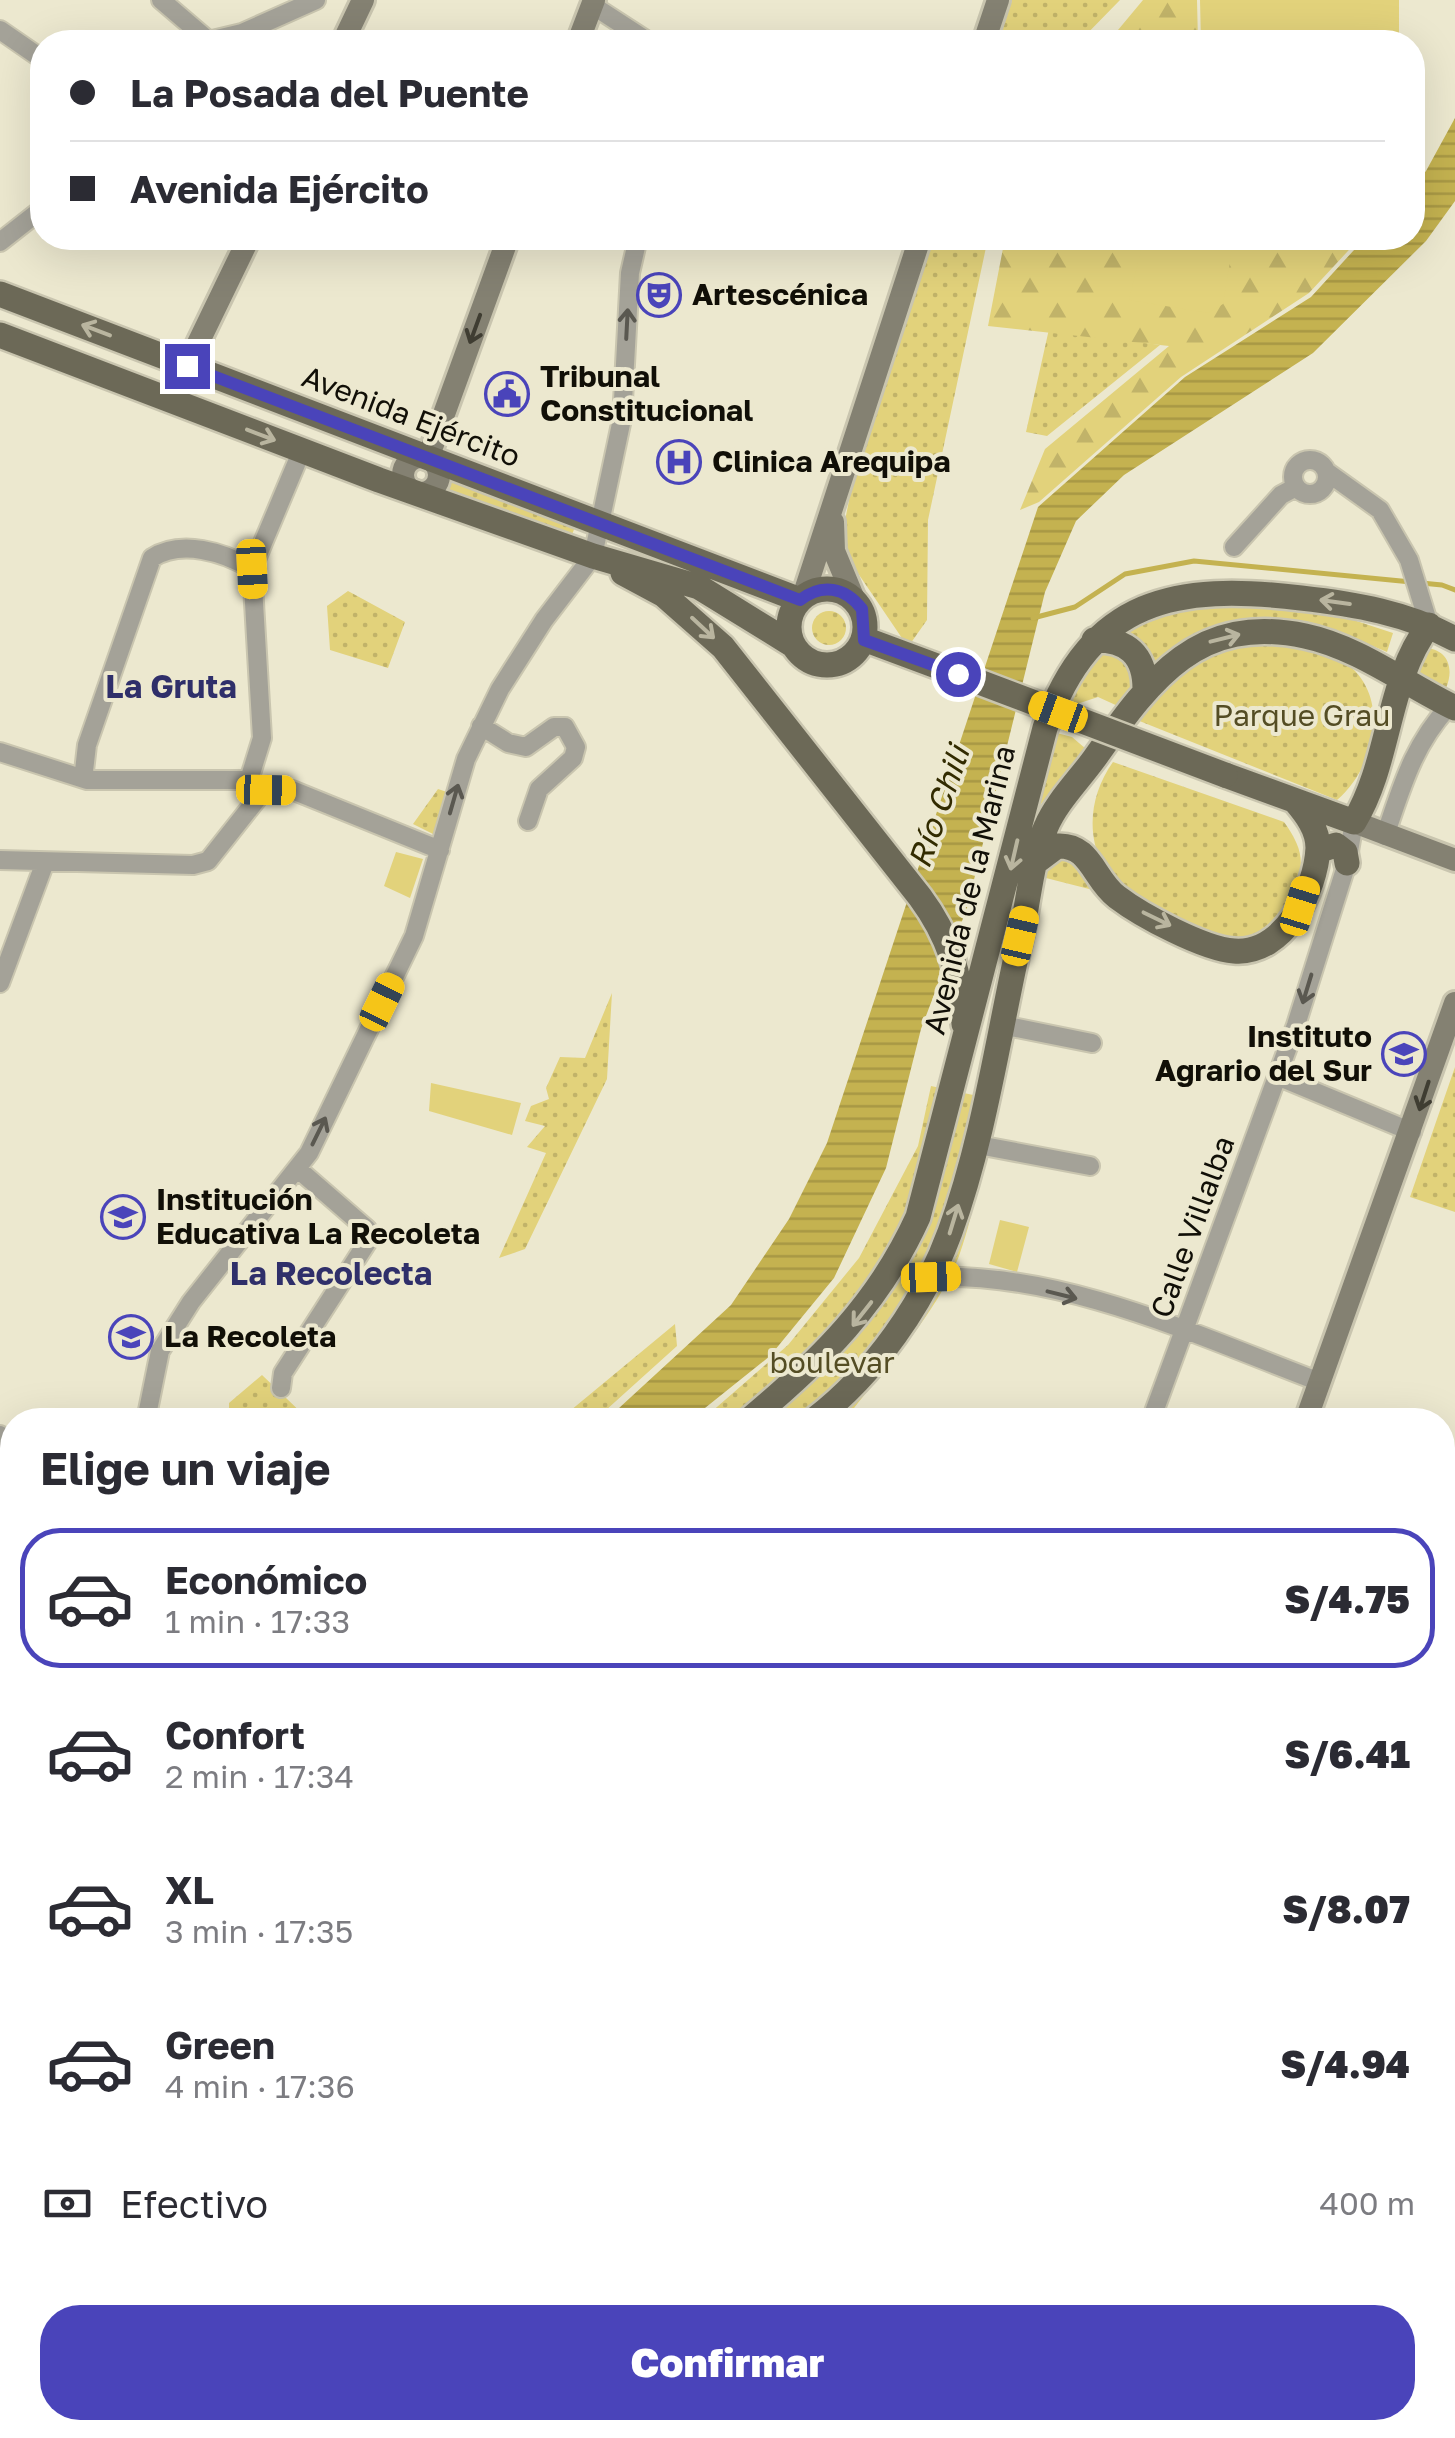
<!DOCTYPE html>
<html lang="es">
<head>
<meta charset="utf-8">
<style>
  body { margin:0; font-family:"Golos Text",sans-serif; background:#f7f7f7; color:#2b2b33; height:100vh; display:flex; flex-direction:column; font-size:38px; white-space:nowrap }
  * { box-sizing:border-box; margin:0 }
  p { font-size:32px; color:#7c7c81 }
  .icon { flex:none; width:55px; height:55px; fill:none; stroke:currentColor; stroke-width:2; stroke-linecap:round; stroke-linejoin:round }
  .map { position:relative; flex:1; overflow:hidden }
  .sheet { position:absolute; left:0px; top:1408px; width:1455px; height:1032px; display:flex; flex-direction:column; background:#fff; border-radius:40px 40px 0 0; box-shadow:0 10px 40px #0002 }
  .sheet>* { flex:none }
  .guide { position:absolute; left:30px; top:30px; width:1395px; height:220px; border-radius:40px; box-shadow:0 10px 40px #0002; display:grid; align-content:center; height:220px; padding:0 40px; background:#fff }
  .end { position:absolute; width:45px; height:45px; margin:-22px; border:12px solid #4a44ba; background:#fff; box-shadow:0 0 0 5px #fff }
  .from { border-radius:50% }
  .car { position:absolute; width:30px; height:60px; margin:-30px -15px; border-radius:12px; box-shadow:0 0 8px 2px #0007; background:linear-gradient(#f5c518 24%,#345 0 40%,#f5c518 0 76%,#345 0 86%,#f5c518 0) }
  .guide b { display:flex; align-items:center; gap:35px; height:95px; font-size:38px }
  .guide b+b { border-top:2px solid #e1e1e2 }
  .guide i { width:25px; height:25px; background:#2b2b33 }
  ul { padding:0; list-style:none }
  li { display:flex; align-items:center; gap:30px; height:140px; margin:0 20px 15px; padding:0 20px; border:5px solid transparent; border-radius:40px }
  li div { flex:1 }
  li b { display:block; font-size:38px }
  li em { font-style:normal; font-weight:800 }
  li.selected { border-color:#4a44ba }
  li>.icon { width:90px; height:90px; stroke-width:1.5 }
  h2 { padding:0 40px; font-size:45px; line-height:120px }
  .pay { display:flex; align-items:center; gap:25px; height:110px; padding:0 40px; font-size:38px }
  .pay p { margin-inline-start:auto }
  .action { display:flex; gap:20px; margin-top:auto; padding:20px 40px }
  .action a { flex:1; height:115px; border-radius:40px; background:#4a44ba; color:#fff; font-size:40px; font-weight:800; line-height:115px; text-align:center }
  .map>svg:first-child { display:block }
  .grass { fill:url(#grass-dots) }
  .forest { fill:url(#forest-firs) }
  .garden { fill:#e2d27b }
  .water { fill:url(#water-rules) }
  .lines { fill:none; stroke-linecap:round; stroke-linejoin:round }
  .stream { stroke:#c4b250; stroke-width:5 }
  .street-casing { stroke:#c9c5af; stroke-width:22 }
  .secondary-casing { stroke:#c9c5af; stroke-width:28 }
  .primary-casing { stroke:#c9c5af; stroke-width:30 }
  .street { stroke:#a4a298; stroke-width:18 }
  .secondary { stroke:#848172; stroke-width:22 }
  .primary { stroke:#6c6957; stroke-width:25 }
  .primary-bridge-casing { stroke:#c9c5af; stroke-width:30; stroke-linecap:butt }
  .primary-bridge { stroke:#6c6957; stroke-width:25 }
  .oneway { stroke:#5a5850 }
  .oneway2 { stroke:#3f3d32 }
  .oneway3 { stroke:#b9b59f }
  .route { stroke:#4a44ba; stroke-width:12 }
  .labels { text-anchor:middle; stroke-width:8; stroke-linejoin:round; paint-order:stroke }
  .poi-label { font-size:30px; font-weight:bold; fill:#110f07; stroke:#ece8cf; text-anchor:start }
  .street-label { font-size:30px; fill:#110f07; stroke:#ece8cf }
  .park-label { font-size:30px; fill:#544d24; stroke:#ece8cf }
  .neighbourhood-label { font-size:32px; font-weight:bold; fill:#2f2f6a; stroke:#ece8cf }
  .water-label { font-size:32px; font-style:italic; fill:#322b00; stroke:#ece8cf }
</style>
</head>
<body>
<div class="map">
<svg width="1455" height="2438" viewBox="0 0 1455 2438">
  <defs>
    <pattern id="grass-dots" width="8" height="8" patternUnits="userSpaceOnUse" patternTransform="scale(2.5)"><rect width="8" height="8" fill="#e2d27b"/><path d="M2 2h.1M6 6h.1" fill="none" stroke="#c1b369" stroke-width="1.8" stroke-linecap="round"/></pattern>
    <pattern id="forest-firs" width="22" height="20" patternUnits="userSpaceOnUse" patternTransform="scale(2.5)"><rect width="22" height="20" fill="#e2d27b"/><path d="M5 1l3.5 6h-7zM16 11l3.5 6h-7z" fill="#c1b369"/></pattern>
    <pattern id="water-rules" width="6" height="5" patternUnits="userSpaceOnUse" patternTransform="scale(2.5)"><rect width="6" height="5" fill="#c4b250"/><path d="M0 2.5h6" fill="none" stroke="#a79844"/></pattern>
  </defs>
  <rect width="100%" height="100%" fill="#ece8cf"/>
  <path class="grass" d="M1012,0H1120L1079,42H998Z
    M934,238H988L928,520L927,620L908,647L849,560L843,531L851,490Z
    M1049,329L1160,345L1047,436L1026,432Z
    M452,481L575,527L571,537L446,492Z
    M348,591L405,622L388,668L330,650L327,606Z
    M1208,601L1332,613L1393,633L1387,652C1296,614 1236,605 1152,664L1126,633L1162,609Z
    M812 628a17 17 0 1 1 34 0a17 17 0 1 1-34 0Z
    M1256,643C1283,645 1316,645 1340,659C1393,691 1377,766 1337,800L1132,718L1144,701L1209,653Z
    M1423,648C1447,648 1455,667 1446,688L1410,669Z
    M1101,652L1122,653L1139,685L1120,707L1098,697L1077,704L1064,696Z
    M1053,732L1072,737L1086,749L1033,814Z
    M1113,762L1284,822C1302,847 1306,863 1294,892C1285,911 1276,930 1254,936C1227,942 1205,931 1181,920C1165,913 1145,907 1131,897C1085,864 1082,805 1113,762Z
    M438,789L450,793L437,836L413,824Z
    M1067,850L1097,891L1042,877L1045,861Z
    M612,993L607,1079L525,1249L499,1258L546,1153L527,1147L545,1126L525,1121L531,1106L549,1099L546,1088L560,1057L585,1058Z
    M1455,1067V1212L1410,1197Z
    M931,1086L992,1099C983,1151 977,1206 959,1256C936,1316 883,1369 845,1420H702L788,1345L859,1258L918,1146Z
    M675,1324L677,1346L595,1420H559Z
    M262,1375L309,1420H229V1403Z
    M12,1959V2011L0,2021V1972Z"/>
  <path class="forest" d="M1143,0H1197L1198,42H1108Z
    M1005,238H1360L1309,293L1181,377L1039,502L1020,510L1045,449L1169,346L988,326Z"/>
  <path class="garden" d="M1200,0H1399V42H1201Z
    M1144,238H1234L1223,304L1208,313L1129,300Z
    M396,852L423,859L410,898L384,886Z
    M431,1083L521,1103L512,1135L429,1111Z
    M1000,1220L1029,1227L1017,1272L989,1264Z"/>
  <path class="water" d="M1455,118V201L1426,241L1313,353L1124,475L1076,521L1045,592L967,908L921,1029L886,1168L834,1278L770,1356L690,1420H606L731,1305L789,1219L827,1143L1038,507L1185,377L1311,297L1365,238H1412L1413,186L1426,171Z"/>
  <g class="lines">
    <path class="stream" d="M1033,618L1075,607L1125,574L1194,561L1442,585L1455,590"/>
    <g class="street-casing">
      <path id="street" d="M161,0L209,41
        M592,5L649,42
        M0,30L42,59
        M204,42L242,33L316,0
        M0,242L42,209
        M1293 477a17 17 0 1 1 34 0a17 17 0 1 1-34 0Z
        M1327,472L1380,510L1409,560L1429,625
        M1234,547L1281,495L1296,487
        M481,726L508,743L526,747L554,727H565L576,747L573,758L539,789L528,821
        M0,752L87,780H249L265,789L292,790L440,850
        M87,780L84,771L87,745L152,558C181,539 224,552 252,569
        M249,780L262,738L252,569L302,450
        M1385,836C1402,786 1413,745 1450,705
        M0,860L193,865L208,861L265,789
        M0,983L45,862
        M1003,1038L1007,1026L1092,1043
        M1277,1076L1412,1132
        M973,1144L1090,1166
        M931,1277C1064,1272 1198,1336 1320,1382
        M281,1388L283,1373L368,1241L367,1229L299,1170
        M146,1420L160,1351L191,1302L309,1153L414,936L466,759L500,689L544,620L593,556L622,419L630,273L638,238
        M1151,1420L1296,1025L1347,863L1354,822
        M0,1435L12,1454
        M1442,1476L1455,1481
        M0,1698L12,1699
        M1442,1721L1455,1726
        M1442,1820L1455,1785
        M1442,1873L1455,1878
        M0,2033L12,2038
        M1442,2038L1455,2043
        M1442,2263L1455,2268
        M1442,2279L1455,2284
        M402,2438L408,2428
        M658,2438L663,2428
        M1221,2438L1224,2428"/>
    </g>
    <g class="secondary-casing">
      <path id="secondary" d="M343,42L363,0
        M578,42L594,0
        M984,42L998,0
        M187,366L249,238
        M403 475a18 18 0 1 1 36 0a18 18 0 1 1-36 0Z
        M428,458L508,238
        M833,522L834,551L854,599
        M803,597L920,238
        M1354,822L1455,860
        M1306,1420L1455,1003
        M1055,2428L1085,2438
        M221,2438L226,2428
        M240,2438L245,2428
        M935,2438L938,2428"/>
    </g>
    <g class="primary-casing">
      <path id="primary" d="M0,294L800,600
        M0,335L379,480L593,556L699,587L793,645
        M623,573L664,595L723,647L920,897C949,936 961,975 964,1024
        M789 627a38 38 0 1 1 76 0a38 38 0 1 1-76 0Z
        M864,639L958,674
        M1094,640C1127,639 1145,655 1145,689
        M1225,775L1354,822C1391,761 1386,682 1429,625
        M1318,851L1336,845L1345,852L1347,863
        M1037,861L1057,846C1091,844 1093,879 1117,897C1142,916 1204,949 1234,951C1284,955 1316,890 1318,848C1318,829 1306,814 1295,801
        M749,1420C821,1360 879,1303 918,1217L1045,728C1091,598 1176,583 1301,598C1355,604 1407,613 1455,639
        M814,1420C875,1373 924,1303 950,1232C985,1136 999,1030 1022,930C1029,897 1032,858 1046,827C1056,803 1078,781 1094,759C1150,681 1196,613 1305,636C1358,647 1407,685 1455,708
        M0,2256L12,2263
        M0,2282L12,2288
        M190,2428L192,2438"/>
    </g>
    <use href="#street" class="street"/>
    <use href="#secondary" class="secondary"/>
    <use href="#primary" class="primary"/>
    <g class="primary-bridge-casing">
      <path id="primary-bridge" d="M958,674L1225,775"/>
    </g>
    <use href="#primary-bridge" class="primary-bridge"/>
  </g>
  <defs><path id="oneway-shaft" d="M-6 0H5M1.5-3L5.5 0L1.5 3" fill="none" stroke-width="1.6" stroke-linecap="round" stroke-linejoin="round" transform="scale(2.5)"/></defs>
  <g class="oneway">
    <use href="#oneway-shaft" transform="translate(627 324) rotate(-87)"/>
    <use href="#oneway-shaft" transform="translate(454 799) rotate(-74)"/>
    <use href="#oneway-shaft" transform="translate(1307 989) rotate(107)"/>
    <use href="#oneway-shaft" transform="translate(319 1131) rotate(-64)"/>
    <use href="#oneway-shaft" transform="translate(1062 1295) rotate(14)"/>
  </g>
  <g class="oneway2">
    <use href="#oneway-shaft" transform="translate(475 329) rotate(110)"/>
    <use href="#oneway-shaft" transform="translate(1424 1096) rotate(108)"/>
  </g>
  <g class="oneway3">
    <use href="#oneway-shaft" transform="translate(96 330) rotate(-159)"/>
    <use href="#oneway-shaft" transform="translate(261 435) rotate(21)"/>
    <use href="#oneway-shaft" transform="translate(1335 602) rotate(-172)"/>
    <use href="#oneway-shaft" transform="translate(703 628) rotate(43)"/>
    <use href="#oneway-shaft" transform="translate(1225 638) rotate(-14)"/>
    <use href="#oneway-shaft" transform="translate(1014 855) rotate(103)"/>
    <use href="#oneway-shaft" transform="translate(1157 919) rotate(26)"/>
    <use href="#oneway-shaft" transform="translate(954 1219) rotate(-73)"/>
    <use href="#oneway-shaft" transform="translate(862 1314) rotate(128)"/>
  </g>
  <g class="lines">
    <path class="route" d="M187,366L800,600C822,583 845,587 862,609L864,640L958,674"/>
  </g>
  <defs>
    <g id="theatre-ring" transform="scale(2.25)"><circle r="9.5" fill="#ece8cf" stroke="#4a44ba" stroke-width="1.5"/><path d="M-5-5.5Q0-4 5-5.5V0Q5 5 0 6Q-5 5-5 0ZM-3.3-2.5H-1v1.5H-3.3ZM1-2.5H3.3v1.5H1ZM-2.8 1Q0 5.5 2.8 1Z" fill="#4a44ba"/></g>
    <g id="civic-ring" transform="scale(2.25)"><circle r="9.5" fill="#ece8cf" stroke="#4a44ba" stroke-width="1.5"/><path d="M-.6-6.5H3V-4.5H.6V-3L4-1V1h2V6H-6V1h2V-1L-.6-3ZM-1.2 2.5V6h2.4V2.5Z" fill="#4a44ba"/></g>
    <g id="hospital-ring" transform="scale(2.25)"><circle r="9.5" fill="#ece8cf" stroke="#4a44ba" stroke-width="1.5"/><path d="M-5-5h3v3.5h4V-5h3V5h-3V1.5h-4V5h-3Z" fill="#4a44ba"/></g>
    <g id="university-ring" transform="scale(2.25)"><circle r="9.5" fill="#ece8cf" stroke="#4a44ba" stroke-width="1.5"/><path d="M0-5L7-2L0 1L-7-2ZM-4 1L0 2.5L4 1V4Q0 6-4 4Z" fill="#4a44ba"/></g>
    <g id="school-ring" transform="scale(2.25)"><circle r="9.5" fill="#ece8cf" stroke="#4a44ba" stroke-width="1.5"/><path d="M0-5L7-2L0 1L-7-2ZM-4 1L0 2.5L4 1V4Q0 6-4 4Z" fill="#4a44ba"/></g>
  </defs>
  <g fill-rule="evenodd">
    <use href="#theatre-ring" x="659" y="295"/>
    <use href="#civic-ring" x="507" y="394"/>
    <use href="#hospital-ring" x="679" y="462"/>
    <use href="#university-ring" x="1404" y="1054"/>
    <use href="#school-ring" x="123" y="1217"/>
    <use href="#school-ring" x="131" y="1337"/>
  </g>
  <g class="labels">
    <g class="poi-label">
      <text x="692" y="305">Artescénica</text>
      <text x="540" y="387">Tribunal<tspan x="540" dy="34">Constitucional</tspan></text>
      <text x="712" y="472">Clinica Arequipa</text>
      <text x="1372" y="1047" text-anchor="end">Instituto<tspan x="1372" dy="34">Agrario del Sur</tspan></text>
      <text x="156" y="1210">Institución<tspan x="156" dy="34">Educativa La Recoleta</tspan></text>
      <text x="164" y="1347">La Recoleta</text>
    </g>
    <g class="street-label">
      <text transform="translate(411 417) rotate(21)" y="10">Avenida Ejército</text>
      <text transform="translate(970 890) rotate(-76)" y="10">Avenida de la Marina</text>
      <text transform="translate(1193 1227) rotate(-70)" y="10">Calle Villalba</text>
    </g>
    <g class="park-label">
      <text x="1302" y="726">Parque Grau</text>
      <text x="832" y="1373">boulevar</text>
    </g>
    <g class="neighbourhood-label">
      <text x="171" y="698">La Gruta</text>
      <text x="331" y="1285">La Recolecta</text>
    </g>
    <g class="water-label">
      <text transform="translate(939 807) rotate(-71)" y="11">Río Chili</text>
    </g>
  </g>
</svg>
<i class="end from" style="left:958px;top:674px"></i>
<i class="end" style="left:187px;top:366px"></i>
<i class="car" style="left:252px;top:569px;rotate:177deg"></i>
<i class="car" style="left:1058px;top:712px;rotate:290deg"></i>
<i class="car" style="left:266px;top:790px;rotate:91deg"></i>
<i class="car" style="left:1300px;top:906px;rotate:17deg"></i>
<i class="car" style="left:1020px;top:936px;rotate:13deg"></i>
<i class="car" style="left:382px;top:1002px;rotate:26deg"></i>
<i class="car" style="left:931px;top:1277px;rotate:88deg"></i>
<div class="guide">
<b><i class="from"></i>La Posada del Puente</b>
<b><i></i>Avenida Ejército</b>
</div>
<section class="sheet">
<h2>Elige un viaje</h2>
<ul>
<li class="selected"><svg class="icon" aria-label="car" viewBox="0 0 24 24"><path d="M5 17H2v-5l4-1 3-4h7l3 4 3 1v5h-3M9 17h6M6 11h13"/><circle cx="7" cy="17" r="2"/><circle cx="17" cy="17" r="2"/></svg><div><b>Económico</b><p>1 min · 17:33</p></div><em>S/4.75</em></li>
<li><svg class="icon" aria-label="car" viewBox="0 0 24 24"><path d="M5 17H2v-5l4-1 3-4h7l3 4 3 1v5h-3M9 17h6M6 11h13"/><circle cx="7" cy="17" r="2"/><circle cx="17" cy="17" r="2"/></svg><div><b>Confort</b><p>2 min · 17:34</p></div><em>S/6.41</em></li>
<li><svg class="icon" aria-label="car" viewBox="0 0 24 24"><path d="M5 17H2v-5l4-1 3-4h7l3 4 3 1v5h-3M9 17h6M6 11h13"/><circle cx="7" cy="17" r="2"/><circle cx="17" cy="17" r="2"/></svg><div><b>XL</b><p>3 min · 17:35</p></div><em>S/8.07</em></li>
<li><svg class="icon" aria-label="car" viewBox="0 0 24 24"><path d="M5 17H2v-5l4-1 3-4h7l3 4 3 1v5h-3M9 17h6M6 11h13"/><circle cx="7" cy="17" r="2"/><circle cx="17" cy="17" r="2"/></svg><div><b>Green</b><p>4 min · 17:36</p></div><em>S/4.94</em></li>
</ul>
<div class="pay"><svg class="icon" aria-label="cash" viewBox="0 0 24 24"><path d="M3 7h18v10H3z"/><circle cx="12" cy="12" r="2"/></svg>Efectivo<p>400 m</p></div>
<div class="action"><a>Confirmar</a></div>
</section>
</div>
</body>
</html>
